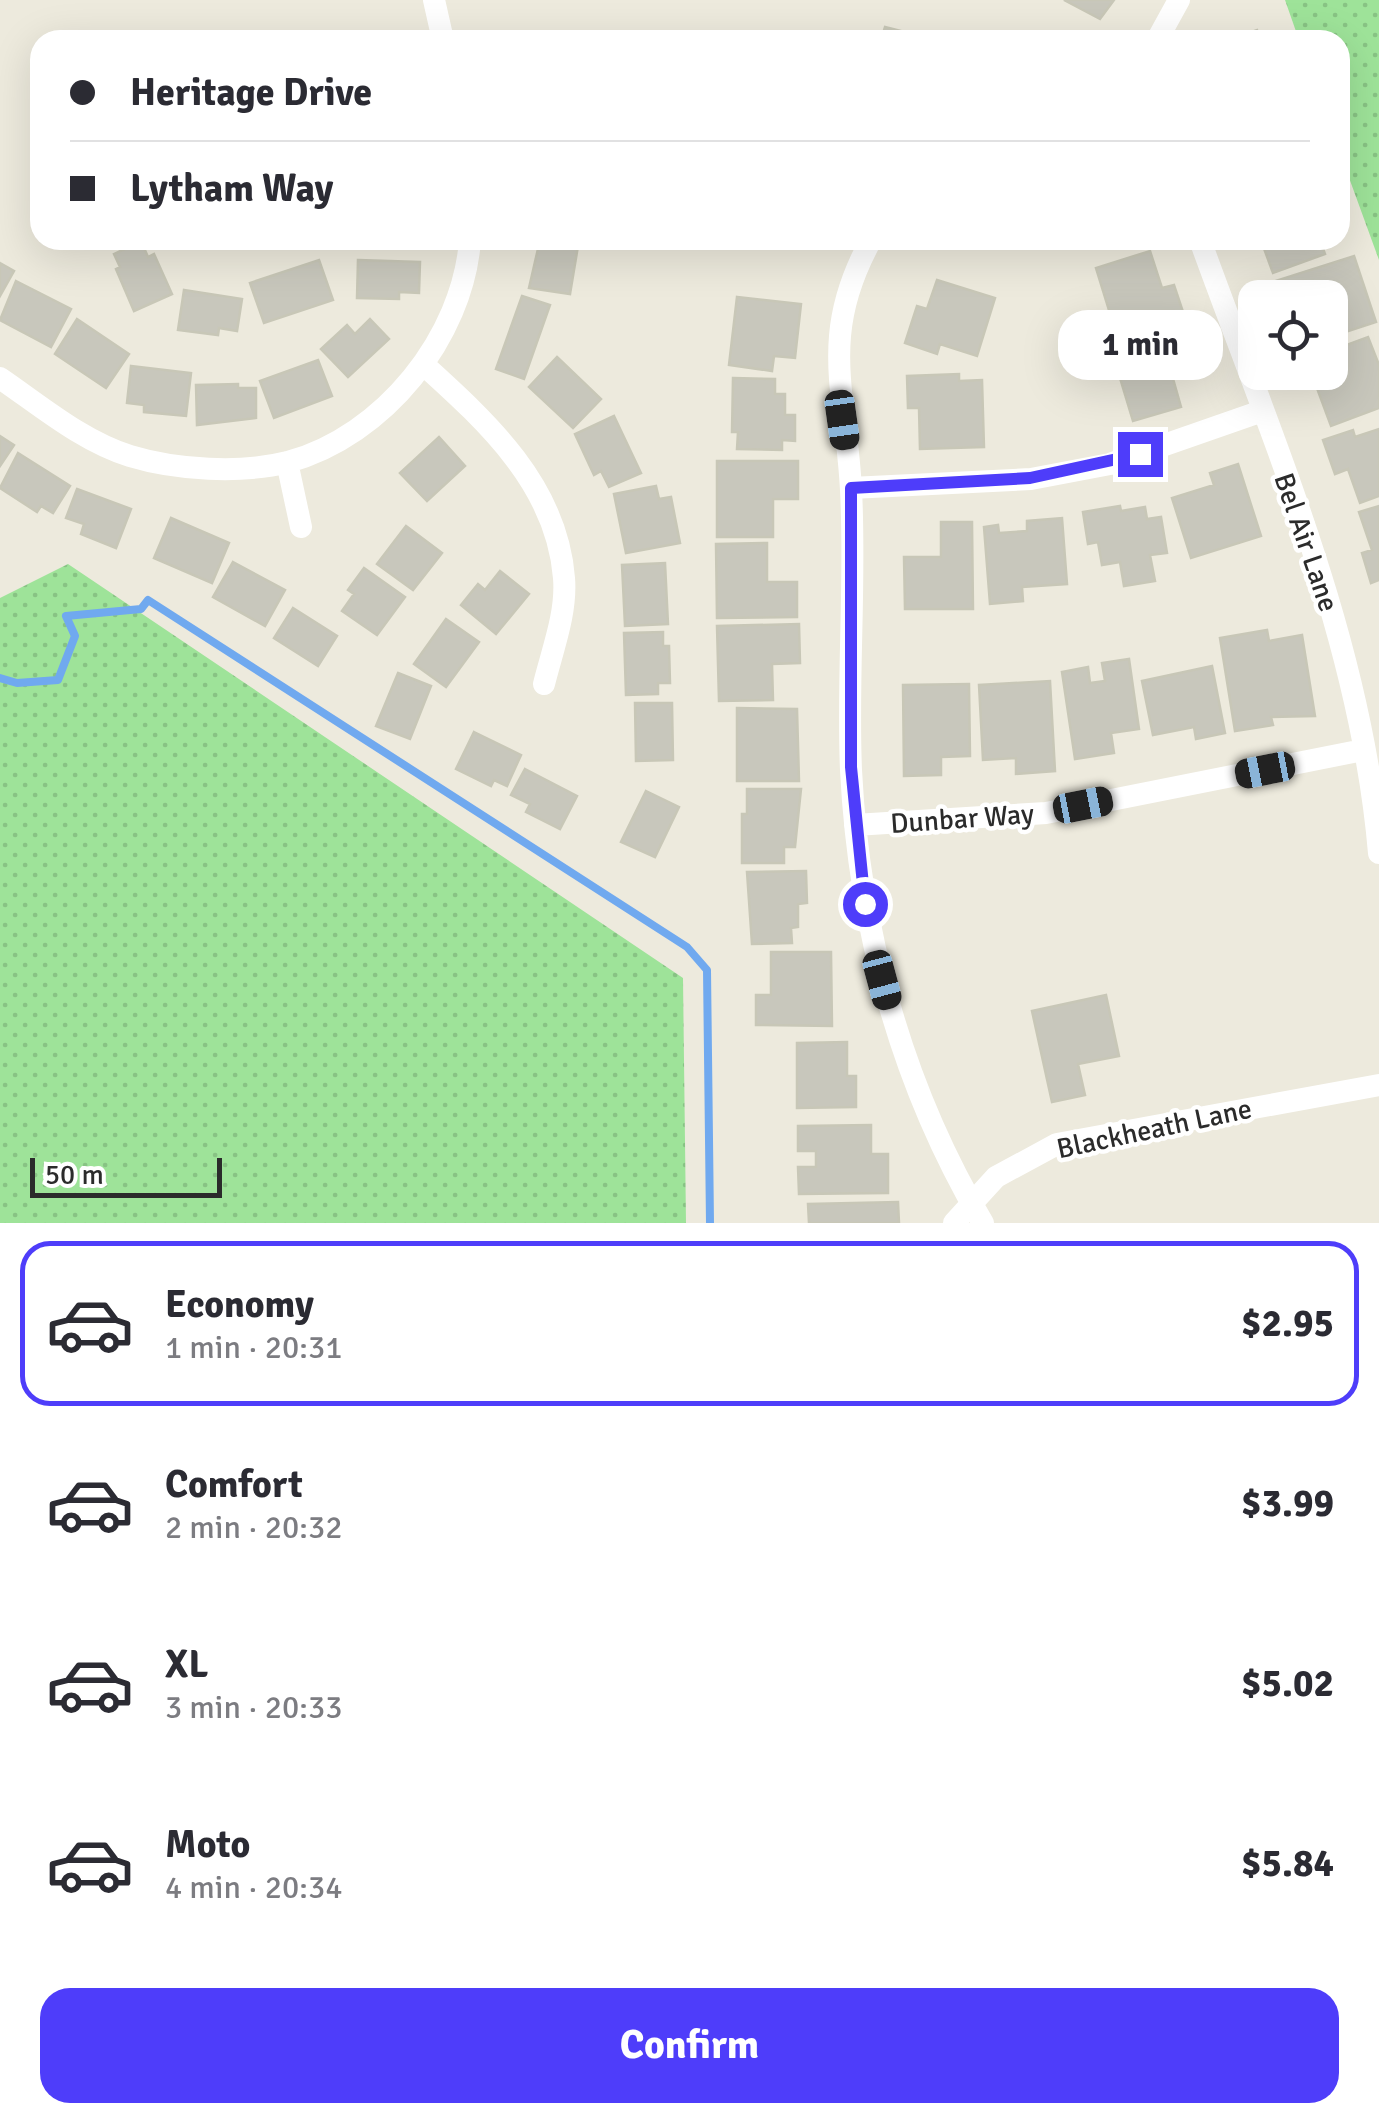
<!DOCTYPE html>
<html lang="en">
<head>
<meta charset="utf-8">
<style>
  body { margin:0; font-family:Signika,sans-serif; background:#f2f2f3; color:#2b2b33; height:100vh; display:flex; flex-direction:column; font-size:38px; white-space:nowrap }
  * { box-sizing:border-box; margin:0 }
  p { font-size:32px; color:#7c7c81 }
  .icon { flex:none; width:55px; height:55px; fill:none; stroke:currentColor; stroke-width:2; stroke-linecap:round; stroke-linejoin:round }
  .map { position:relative; height:1223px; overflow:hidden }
  .details { display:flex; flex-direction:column; background:#fff; flex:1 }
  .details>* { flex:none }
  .top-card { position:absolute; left:30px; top:30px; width:1320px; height:220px; border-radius:30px; box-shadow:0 10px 40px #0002; display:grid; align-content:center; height:220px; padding:0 40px; background:#fff }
  .tools { position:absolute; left:1238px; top:280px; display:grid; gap:20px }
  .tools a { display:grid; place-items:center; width:110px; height:110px; border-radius:20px; background:#fff; box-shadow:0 10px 40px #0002; font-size:50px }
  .scale { position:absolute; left:30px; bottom:25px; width:192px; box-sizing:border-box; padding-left:10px; border:5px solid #2b2b2b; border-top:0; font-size:28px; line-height:35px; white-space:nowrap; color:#2b2b2b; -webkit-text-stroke:8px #fff; paint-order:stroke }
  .end { position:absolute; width:45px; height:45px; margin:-22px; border:12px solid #4e3dfa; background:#fff; box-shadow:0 0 0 5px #fff }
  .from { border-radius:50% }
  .bubble { position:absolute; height:70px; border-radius:30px; background:#fff; box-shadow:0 10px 40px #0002; font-size:32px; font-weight:700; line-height:70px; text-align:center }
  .car { position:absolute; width:30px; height:60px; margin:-30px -15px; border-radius:12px; box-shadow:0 0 8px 2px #0007; background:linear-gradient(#222 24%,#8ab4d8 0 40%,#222 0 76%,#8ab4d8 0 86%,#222 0) }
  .top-card b { display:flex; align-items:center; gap:35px; height:95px; font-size:38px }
  .top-card b+b { border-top:2px solid #e1e1e2 }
  .top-card i { width:25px; height:25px; background:#2b2b33 }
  ul { padding:18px 0 0; list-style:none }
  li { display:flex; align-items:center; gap:30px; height:165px; margin:0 20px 15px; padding:0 20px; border:5px solid transparent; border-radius:30px }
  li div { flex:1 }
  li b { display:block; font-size:38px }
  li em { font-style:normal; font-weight:700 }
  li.current { border-color:#4e3dfa }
  li>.icon { width:90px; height:90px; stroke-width:1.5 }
  .cta { display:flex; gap:20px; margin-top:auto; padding:20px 40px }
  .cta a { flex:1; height:115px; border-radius:30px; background:#4e3dfa; color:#fff; font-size:40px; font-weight:700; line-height:115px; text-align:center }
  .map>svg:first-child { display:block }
  .grass { fill:url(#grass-dots) }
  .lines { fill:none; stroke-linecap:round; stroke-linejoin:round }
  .stream { stroke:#70a9ef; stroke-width:8 }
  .building { fill:#c8c7bc; stroke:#c8c7b7; stroke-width:2.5 }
  .minor { stroke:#fff; stroke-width:22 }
  .route { stroke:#4e3dfa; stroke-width:12 }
  .labels { text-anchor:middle; stroke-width:9; stroke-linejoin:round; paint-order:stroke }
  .street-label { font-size:28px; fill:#2b2b2b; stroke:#fff }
</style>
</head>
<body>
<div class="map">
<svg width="1379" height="1223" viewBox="0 0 1379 1223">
  <defs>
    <pattern id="grass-dots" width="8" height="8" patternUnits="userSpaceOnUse" patternTransform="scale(2.5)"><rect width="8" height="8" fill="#9ee399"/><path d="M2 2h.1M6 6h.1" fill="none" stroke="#88c384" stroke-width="1.8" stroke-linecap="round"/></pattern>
  </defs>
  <rect width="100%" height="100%" fill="#edeadd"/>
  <path class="grass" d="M1285,0H1379V260L1340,153V40H1299Z
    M68,564L683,978L686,1223H0V598Z"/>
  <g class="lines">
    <path class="stream" d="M0,678L17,683L58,680L75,636L66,616L141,609L148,600L687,947L707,970L710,1223"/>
  </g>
  <path class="building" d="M1064,0H1114L1100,19Z
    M885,27L936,40H881Z
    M1257,30L1261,40H1229Z
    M540,240H579L570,294L529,288Z
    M1268,240H1320L1325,254L1273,273L1262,243Z
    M141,241L148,257L154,254L172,294L134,311L116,269L120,267L114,254Z
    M1150,251L1162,288L1174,285L1183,312L1116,333L1096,268Z
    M1354,256L1376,322L1330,337V298H1270L1266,284Z
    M319,260L333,300L264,323L250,283Z
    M358,260L420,262L419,293L399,292V299L357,298Z
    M0,263L14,271L0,296Z
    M937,280L995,298L977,356L940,344L937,354L905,343L917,306L927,309Z
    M16,281L71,309L51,347L0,320Z
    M184,290L242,299L237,331L219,328L218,335L178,330Z
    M522,296L550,305L524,379L496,369Z
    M737,297L801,304L795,358L774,356L772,371L729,365Z
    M77,319L129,354L106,388L55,354Z
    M370,319L389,339L348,377L321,349L347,325L355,334Z
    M1192,324L1200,351L1168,361L1181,407L1133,421L1111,348Z
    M1368,337L1379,365V408L1331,426L1311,372H1330V351Z
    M557,357L601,399L573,428L529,387Z
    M318,360L332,396L274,418L260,381Z
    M131,366L191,373L186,416L144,412V405L127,403Z
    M959,374V381L982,380L984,447L920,449L919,408H908L907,376Z
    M733,378L775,379V394H785V415H795V441L782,440V450L737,449L738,432H732Z
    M238,384V388H256V418L197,425L196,385Z
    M614,416L641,473L609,487L601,471L594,475L575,434Z
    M1379,429V496L1360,503L1348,469L1335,474L1323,440L1353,430L1355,437Z
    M0,436L14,445L0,466Z
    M439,437L465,466L427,501L400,473Z
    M18,453L70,486L53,513L41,506L37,512L0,488Z
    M717,461H798V499H773V537H717Z
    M1238,464L1261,536L1191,558L1172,498L1214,485L1210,473Z
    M656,486L659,499L671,497L680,543L626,553L614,494Z
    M77,489L131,509L116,548L81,534L84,524L66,518Z
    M1120,506L1121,511L1145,507L1147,519L1161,517L1167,553L1150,555L1155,581L1124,586L1120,562L1102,565L1098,542L1088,544L1083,512Z
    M1379,506V580L1371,583L1362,553L1372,550L1359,512Z
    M171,518L229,543L212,583L154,558Z
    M1062,518L1067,584L1022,587L1023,601L990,604L984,527L998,525L999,533L1027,531V521Z
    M941,522H972L973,609H905L904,557H941Z
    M406,526L442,553L413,590L377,564Z
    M767,543V582H797V617L717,618L716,544Z
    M233,562L285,590L265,626L213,597Z
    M665,563L668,624L625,626L622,565Z
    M364,568L405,597L377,635L342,611L354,594L348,590Z
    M500,571L529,594L496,634L461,605L478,584L485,590Z
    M293,608L337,636L318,666L274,638Z
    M446,619L479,642L446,687L414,664Z
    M799,624L800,663L772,664L773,700L719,701L717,626Z
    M1267,630L1269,641L1302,635L1315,716L1271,717L1273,725L1235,731L1220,638Z
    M663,632V646H669L670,683H658V694L626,695L624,633Z
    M1129,659L1139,729L1111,733L1114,753L1075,759L1062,672L1088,667L1090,683L1105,681L1102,663Z
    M1212,666L1225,733L1196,739L1194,727L1153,735L1142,681Z
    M398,673L431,686L410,739L376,726Z
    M1050,681L1055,771L1016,774V758L983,760L979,685Z
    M969,684L970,756L941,757V775L904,776L903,685Z
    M635,703H672L673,760L636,761Z
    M737,708L797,709L799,781H737Z
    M474,732L521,755L507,786L494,780L491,786L456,769Z
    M525,769L577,796L560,829L526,812L530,804L511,795Z
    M747,789H801L795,847H784V863H742V814H747Z
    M646,791L679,807L655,857L621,842Z
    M806,871L807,903L798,904V927L791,928L792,943L752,944L747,872Z
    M771,952H831L832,1026L756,1025V995H771Z
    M1106,995L1119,1056L1078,1064L1085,1095L1052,1102L1032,1011Z
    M847,1042V1076H856V1107L797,1108V1043Z
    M871,1125V1154H888V1193L799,1194L798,1167H816V1151H798V1126Z
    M898,1202L899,1223H809L808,1204Z"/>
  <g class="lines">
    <path class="minor" d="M434,0L443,40
      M1157,40L1179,0
      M871,240C818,336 846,391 851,490C856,583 847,677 851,770C859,929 901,1085 983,1223
      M1200,240C1272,439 1361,640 1379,853
      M424,365C488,423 557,486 564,578C567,613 552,651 544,684
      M0,378C41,406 82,441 130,456C176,470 241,474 288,462C384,436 463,337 470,240
      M287,462L301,527
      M851,488L1031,479L1110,464L1262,411
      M855,825L1046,813L1363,750
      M954,1223L996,1177L1057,1144L1379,1085"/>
  </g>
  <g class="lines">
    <path class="route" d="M865,904L851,767V488L1030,478L1140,454"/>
  </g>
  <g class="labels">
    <g class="street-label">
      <text transform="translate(1307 542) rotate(71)" y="10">Bel Air Lane</text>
      <text transform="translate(962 818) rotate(-4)" y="10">Dunbar Way</text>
      <text transform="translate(1154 1128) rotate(-12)" y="10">Blackheath Lane</text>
    </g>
  </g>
</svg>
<div class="tools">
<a><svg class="icon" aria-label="locate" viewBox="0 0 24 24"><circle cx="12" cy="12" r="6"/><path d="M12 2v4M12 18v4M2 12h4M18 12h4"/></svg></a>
</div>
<div class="scale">50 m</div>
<i class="end from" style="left:865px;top:904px"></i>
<i class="end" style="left:1140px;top:454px"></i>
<div class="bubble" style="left:1058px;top:310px;width:165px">1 min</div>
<i class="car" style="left:842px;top:420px;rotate:172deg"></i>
<i class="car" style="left:1265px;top:770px;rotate:259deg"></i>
<i class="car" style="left:1083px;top:805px;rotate:79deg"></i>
<i class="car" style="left:882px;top:980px;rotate:165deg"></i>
<div class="top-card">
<b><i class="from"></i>Heritage Drive</b>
<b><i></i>Lytham Way</b>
</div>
</div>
<section class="details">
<ul>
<li class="current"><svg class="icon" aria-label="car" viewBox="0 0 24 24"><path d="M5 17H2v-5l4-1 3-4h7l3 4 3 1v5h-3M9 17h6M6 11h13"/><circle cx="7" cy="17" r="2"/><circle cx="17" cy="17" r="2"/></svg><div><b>Economy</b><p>1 min · 20:31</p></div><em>$2.95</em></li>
<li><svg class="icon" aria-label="car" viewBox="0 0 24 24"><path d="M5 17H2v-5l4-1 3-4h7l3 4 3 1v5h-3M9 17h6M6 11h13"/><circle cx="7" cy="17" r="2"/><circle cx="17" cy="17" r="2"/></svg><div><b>Comfort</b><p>2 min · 20:32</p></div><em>$3.99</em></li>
<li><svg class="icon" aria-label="car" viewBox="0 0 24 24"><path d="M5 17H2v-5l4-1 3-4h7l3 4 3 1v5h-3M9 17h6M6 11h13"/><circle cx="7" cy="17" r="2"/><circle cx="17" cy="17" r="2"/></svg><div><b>XL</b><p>3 min · 20:33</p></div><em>$5.02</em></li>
<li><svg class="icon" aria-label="car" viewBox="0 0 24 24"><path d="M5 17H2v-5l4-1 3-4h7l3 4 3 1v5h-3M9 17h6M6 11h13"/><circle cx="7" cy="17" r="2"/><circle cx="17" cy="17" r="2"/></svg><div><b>Moto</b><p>4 min · 20:34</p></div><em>$5.84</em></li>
</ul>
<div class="cta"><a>Confirm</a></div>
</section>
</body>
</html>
